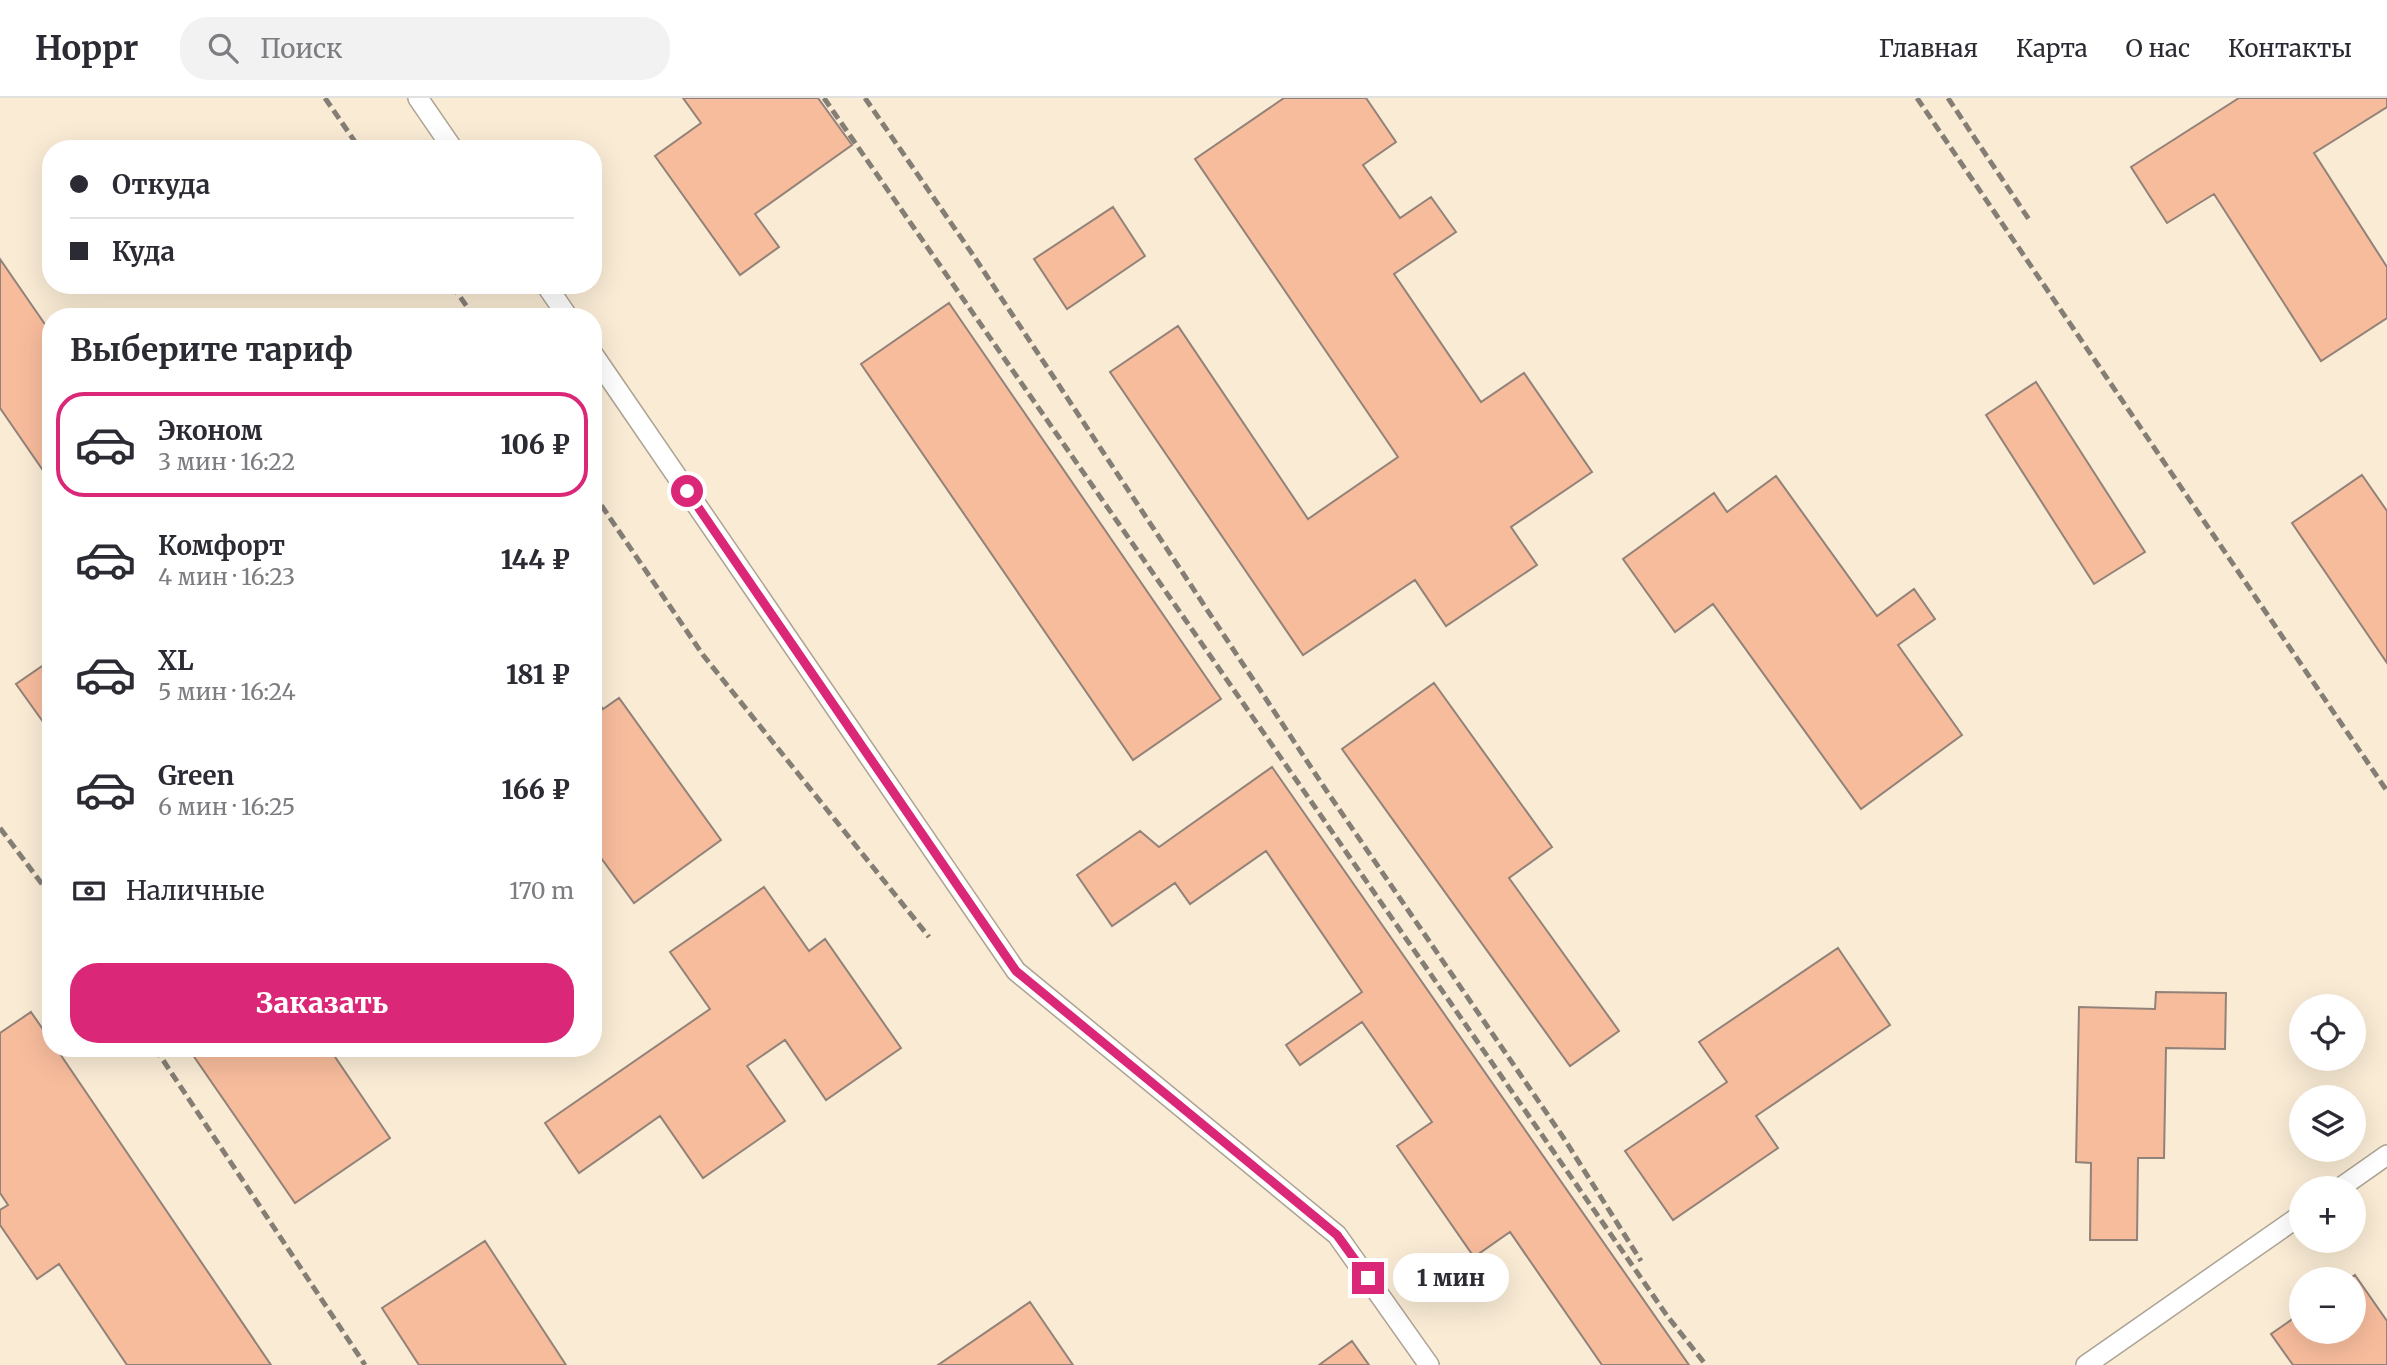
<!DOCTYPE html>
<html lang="ru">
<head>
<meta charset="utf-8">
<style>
  body { margin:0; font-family:Merriweather,serif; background:#f2f2f3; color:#2b2b33; height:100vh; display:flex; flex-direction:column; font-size:26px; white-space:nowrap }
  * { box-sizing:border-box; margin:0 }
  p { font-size:23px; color:#7c7c81 }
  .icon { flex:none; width:38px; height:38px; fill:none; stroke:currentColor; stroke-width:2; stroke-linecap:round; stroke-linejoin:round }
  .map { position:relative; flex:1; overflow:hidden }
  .sheet { position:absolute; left:42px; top:210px; width:560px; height:749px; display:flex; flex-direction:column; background:#fff; border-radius:28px; box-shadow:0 7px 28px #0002 }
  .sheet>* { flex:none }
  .guide { position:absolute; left:42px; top:42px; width:560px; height:154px; border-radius:28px; box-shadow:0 7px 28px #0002; display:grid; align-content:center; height:154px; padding:0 28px; background:#fff }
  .buttons { position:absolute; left:2289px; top:896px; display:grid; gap:14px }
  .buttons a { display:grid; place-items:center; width:77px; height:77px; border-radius:50%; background:#fff; box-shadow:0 7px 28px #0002; font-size:35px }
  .end { position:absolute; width:32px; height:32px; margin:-16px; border:9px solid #db2777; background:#fff; box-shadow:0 0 0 4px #fff }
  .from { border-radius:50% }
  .bubble { position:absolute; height:49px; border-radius:24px; background:#fff; box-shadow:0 7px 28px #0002; font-size:23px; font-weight:800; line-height:49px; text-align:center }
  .guide b { display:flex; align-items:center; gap:24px; height:66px; font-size:26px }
  .guide b+b { border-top:2px solid #e1e1e2 }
  .guide i { width:18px; height:18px; background:#2b2b33 }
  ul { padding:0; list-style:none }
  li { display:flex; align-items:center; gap:21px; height:105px; margin:0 14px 10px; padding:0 14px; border:4px solid transparent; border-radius:28px }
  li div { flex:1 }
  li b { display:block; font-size:26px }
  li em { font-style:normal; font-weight:800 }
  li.on { border-color:#db2777 }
  li>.icon { width:63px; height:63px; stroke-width:1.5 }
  h2 { padding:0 28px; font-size:32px; line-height:84px }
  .pay { display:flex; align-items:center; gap:18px; height:77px; padding:0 28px; font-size:26px }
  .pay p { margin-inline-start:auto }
  .cta { display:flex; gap:14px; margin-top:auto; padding:14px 28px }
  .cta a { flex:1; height:80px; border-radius:28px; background:#db2777; color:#fff; font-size:28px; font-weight:800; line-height:80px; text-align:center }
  header { display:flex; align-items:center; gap:42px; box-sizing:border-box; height:98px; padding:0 35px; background:#fff; border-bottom:2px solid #e1e1e2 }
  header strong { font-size:33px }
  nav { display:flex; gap:38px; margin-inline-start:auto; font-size:24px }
  .search { width:490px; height:63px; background:#f2f2f3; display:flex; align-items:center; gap:18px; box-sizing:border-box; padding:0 24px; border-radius:28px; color:#7c7c81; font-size:26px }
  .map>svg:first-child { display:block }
  .built { fill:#f9ebd4; fill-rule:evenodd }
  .building { fill:#f7bc9c; stroke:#928279; stroke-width:2 }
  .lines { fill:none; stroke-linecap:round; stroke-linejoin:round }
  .service-casing { stroke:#aca394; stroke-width:22 }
  .service { stroke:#fff; stroke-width:19 }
  .rail { stroke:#847e75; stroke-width:5; stroke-dasharray:10 5; stroke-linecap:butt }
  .route { stroke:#db2777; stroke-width:9 }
</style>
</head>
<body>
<header>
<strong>Hoppr</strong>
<div class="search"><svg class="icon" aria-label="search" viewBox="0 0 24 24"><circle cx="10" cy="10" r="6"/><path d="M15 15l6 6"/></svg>Поиск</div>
<nav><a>Главная</a><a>Карта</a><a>О нас</a><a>Контакты</a></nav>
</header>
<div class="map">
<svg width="2387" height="1267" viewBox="0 0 2387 1267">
  <rect width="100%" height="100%" fill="#fef6e9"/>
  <path class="built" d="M0,0H2387V1267H0ZM51,51H593V187H51ZM51,219H593V950H51ZM2301,908H2354V961H2301ZM2301,999H2354V1052H2301ZM2301,1090H2354V1143H2301ZM2301,1181H2354V1234H2301Z"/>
  <path class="building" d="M683,0H818L852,47L755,116L779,149L740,177L655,58L701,25Z
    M1284,0H1366L1396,44L1363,67L1400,120L1431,99L1456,134L1394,176L1481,304L1524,275L1592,374L1511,429L1537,467L1446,528L1415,482L1303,557L1110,274L1178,228L1308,421L1398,359L1195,61Z
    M2239,0H2387V9L2314,55L2387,169V220L2321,263L2214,96L2167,125L2131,69Z
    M1113,109L1145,158L1067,211L1034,161Z
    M0,161L51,235V384L0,310Z
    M949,205L1221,601L1133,662L861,266Z
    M2036,284L2145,454L2094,486L1986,317Z
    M2362,377L2387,413V565L2292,425Z
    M1776,378L1877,518L1914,491L1935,521L1898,547L1962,637L1861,711L1713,506L1675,534L1623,461L1714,395L1727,414Z
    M51,562V635L16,586Z
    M1434,585L1552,749L1509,780L1619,933L1570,968L1342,651Z
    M593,597L603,611L619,600L721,742L634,805L593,749Z
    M1272,669L1689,1267H1602L1510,1134L1474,1159L1397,1048L1432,1024L1362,924L1300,967L1286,947L1362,894L1266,753L1190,806L1175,785L1112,828L1077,777L1140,733L1159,749Z
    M764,789L809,853L825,841L901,950L826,1002L785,942L747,968L785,1023L703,1080L660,1018L579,1075L545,1025L710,911L670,854Z
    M1838,850L1890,927L1756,1018L1778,1050L1673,1122L1625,1053L1727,984L1699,944Z
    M2156,894L2226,895L2225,951L2166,950L2164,1060H2138L2137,1142H2090L2091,1065L2076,1064L2079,909L2155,911Z
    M31,914L51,943V950H56L271,1267H127L59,1166L37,1181L0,1127V1112L8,1107L0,1095V935Z
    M188,950H329L390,1040L295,1105Z
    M485,1143L566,1267H419L382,1210Z
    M2355,1177L2387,1223V1267H2293L2271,1236L2301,1215V1234H2354V1181H2349Z
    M1030,1204L1073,1267H938Z
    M1352,1243L1369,1267H1319Z"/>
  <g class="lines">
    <g class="service-casing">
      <path id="service" d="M418,0L453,51
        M546,187L568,219
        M593,256L1016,873L1337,1137L1429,1267
        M2340,1090L2387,1057
        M2086,1267L2301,1117"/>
    </g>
    <use href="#service" class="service"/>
    <path class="rail" d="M325,0L360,51
      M824,0L1668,1219L1706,1267
      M865,0L973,157L1328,695L1565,1042L1641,1163
      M1917,0L2387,693
      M1948,0L2030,123
      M452,187L474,219
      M593,395L703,557L929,839
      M0,730L51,798
      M155,950L365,1267"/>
  </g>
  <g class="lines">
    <path class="route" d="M687,393L1016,873L1337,1137L1368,1180"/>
  </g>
</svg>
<div class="buttons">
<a><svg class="icon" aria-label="locate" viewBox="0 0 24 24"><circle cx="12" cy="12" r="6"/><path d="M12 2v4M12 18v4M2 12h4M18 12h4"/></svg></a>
<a><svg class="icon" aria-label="layers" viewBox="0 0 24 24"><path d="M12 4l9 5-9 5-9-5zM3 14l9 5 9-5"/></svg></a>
<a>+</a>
<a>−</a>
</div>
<i class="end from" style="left:687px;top:393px"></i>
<i class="end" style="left:1368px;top:1180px"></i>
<div class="bubble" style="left:1393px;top:1155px;width:116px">1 мин</div>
<div class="guide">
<b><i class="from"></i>Откуда</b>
<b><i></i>Куда</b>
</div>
<section class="sheet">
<h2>Выберите тариф</h2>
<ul>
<li class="on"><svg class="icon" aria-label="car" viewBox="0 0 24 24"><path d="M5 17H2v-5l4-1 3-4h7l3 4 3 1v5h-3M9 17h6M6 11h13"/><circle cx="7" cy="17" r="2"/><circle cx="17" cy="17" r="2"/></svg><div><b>Эконом</b><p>3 мин · 16:22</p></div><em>106 ₽</em></li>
<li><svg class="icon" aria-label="car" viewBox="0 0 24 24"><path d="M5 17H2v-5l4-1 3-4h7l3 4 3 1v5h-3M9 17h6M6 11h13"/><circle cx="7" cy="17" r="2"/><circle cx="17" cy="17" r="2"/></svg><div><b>Комфорт</b><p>4 мин · 16:23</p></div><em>144 ₽</em></li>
<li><svg class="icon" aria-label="car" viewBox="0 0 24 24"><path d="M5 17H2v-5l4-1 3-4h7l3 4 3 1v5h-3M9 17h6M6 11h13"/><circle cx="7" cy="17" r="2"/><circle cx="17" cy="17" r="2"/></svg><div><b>XL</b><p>5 мин · 16:24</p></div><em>181 ₽</em></li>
<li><svg class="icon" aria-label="car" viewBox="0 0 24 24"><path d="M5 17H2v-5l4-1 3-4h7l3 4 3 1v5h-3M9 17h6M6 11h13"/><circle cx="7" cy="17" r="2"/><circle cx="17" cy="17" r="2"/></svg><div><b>Green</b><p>6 мин · 16:25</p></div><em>166 ₽</em></li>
</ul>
<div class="pay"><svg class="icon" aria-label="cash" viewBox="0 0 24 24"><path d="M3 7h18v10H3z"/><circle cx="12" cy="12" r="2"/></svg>Наличные<p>170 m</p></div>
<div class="cta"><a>Заказать</a></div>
</section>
</div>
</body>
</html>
